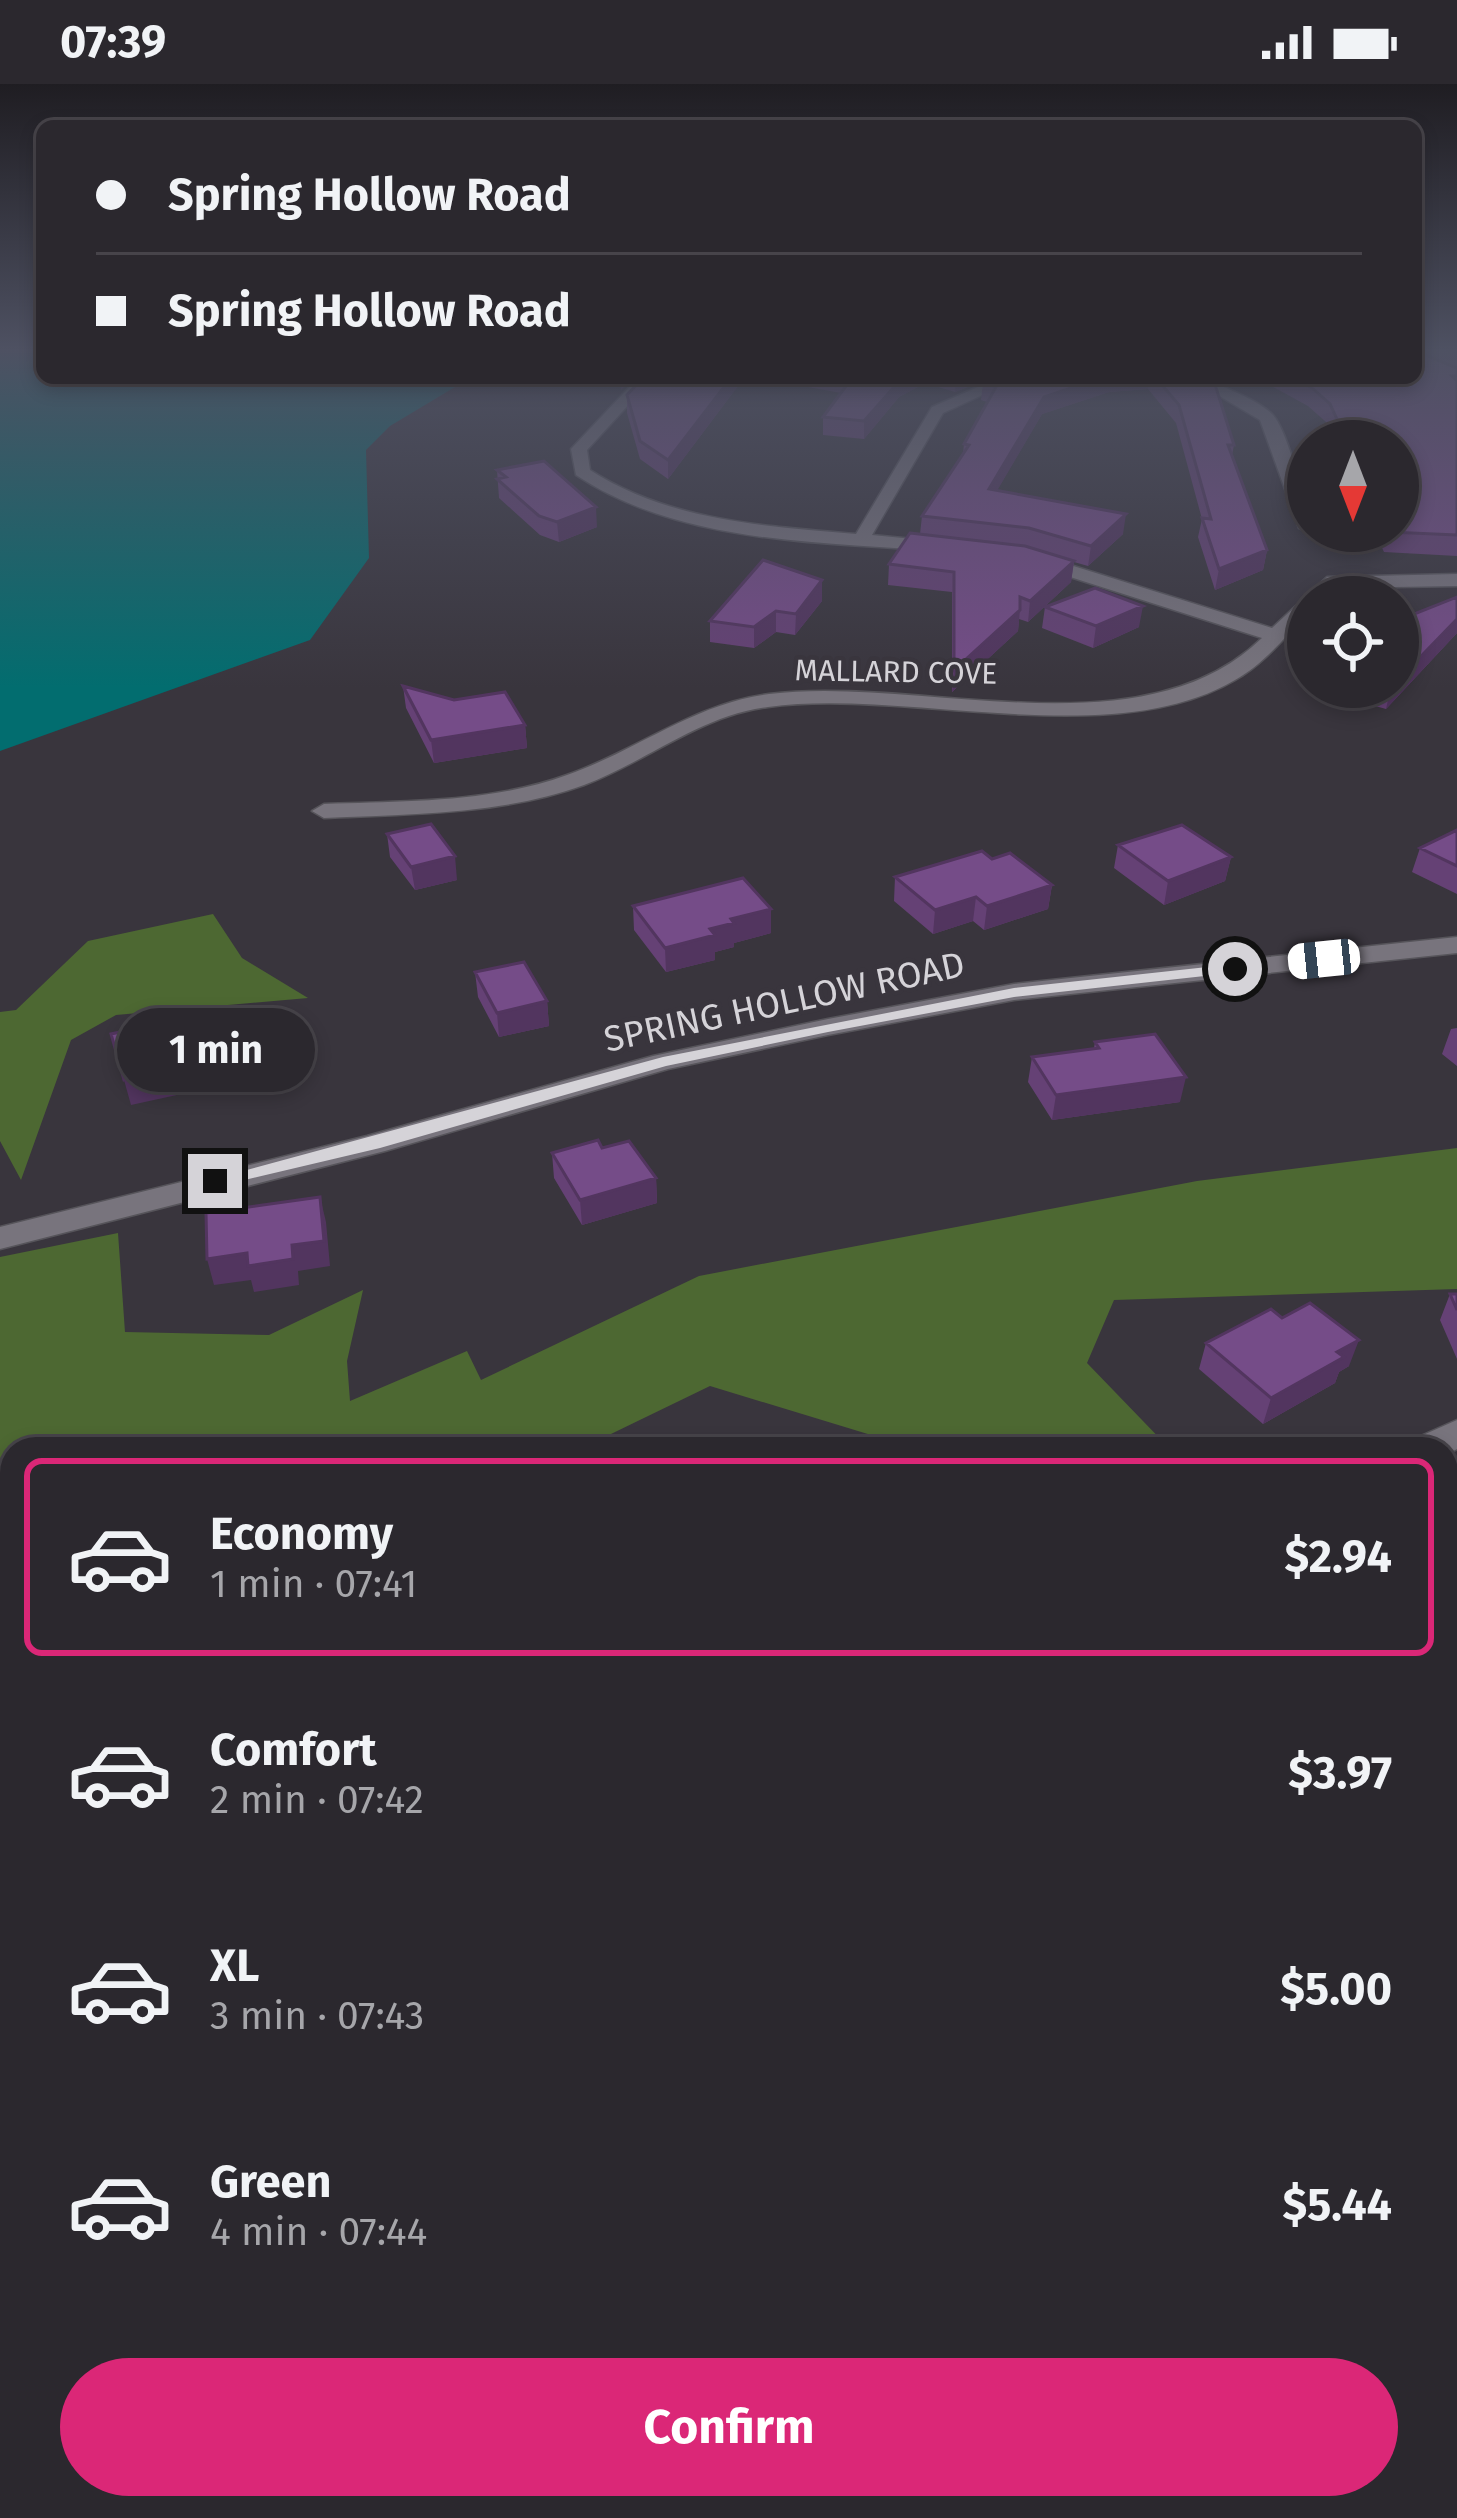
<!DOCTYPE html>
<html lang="en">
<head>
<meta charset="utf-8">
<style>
  body { margin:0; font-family:"Fira Sans",sans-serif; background:#37343a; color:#f1f3f6; height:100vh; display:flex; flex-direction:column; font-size:45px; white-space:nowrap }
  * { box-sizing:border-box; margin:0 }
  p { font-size:39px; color:#a6a6aa }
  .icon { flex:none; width:66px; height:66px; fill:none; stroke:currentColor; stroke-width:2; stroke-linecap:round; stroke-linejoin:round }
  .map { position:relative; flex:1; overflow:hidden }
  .drawer { position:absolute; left:0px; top:1353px; width:1458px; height:1083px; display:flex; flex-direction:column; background:#2b282e; border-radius:36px 36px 0 0; box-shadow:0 6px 18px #0003,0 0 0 3px #47444a }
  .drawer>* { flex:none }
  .hud { position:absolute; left:36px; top:36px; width:1386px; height:264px; border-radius:18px; box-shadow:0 6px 18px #0003,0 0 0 3px #47444a; display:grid; align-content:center; height:264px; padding:0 60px; background:#2b282e }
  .needle { width:78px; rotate:180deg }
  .tools { position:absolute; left:1287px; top:336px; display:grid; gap:24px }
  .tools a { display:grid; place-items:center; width:132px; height:132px; border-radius:50%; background:#2b282e; box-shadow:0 6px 18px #0003,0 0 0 3px #47444a; font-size:60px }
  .end { position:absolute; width:54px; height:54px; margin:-27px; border:15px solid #d5d3d8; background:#111; box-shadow:0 0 0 6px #111 }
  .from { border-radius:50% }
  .bubble { position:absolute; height:84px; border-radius:42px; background:#2b282e; box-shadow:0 6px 18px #0003,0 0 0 3px #47444a; font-size:39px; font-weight:700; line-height:84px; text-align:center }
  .car { position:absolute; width:36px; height:72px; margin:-36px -18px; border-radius:15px; box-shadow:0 0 9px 3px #0007; background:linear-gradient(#fff 24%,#345 0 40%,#fff 0 76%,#345 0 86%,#fff 0) }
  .hud b { display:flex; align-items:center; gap:42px; height:114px; font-size:45px }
  .hud b+b { border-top:3px solid #47444a }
  .hud i { width:30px; height:30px; background:#f1f3f6 }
  ul { padding:21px 0 0; list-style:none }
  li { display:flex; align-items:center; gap:36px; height:198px; margin:0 24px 18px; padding:0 36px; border:6px solid transparent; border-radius:18px }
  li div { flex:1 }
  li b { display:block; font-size:45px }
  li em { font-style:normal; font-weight:700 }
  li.current { border-color:#db2777 }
  li>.icon { width:108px; height:108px; stroke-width:1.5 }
  .button { display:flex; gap:24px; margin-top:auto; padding:24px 60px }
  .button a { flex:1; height:138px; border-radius:72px; background:#db2777; color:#fff; font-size:48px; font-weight:700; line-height:138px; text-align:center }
  .status { display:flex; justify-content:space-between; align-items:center; height:84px; padding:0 60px; background:#2b282e; direction:ltr }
  .status svg { height:33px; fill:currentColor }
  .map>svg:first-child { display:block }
  .green { fill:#4d6832 }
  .water { fill:#026d6f }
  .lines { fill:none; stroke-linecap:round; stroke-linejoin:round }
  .minor-casing { stroke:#56545a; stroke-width:3 }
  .minor { fill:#78747d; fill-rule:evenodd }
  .wall { fill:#654175 }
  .shaded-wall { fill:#52355f }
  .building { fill:#754c88; stroke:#52355f; stroke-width:3 }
  .route { fill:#d5d3d8 }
  .labels { text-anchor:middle; stroke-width:9; stroke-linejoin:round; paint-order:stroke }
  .far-street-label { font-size:30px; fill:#d5d3d8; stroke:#39353d }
  .street-label { font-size:36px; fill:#d5d3d8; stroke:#39353d }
</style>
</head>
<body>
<div class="status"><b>07:39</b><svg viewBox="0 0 49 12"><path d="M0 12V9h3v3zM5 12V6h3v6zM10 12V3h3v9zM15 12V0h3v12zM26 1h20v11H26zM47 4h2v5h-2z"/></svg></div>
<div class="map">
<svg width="1457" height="2434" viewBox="0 0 1457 2434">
  <rect width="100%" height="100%" fill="#39353d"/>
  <path class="green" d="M213,830L242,874L308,914L116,931L71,956L21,1096L0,1057V928L16,926L88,857Z
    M1457,1064V1205L1114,1216L1087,1279L1170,1365H917L710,1302L580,1365H12V1569L0,1610V1173L118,1149L125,1248L269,1251L363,1206L347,1277L350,1317L467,1267L481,1296L699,1192L1197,1097Z
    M1446,1631L1457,1654V1889L1446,1895Z"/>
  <path class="water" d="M0,263H42V294H470L390,342L366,366L369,474L310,556L0,667Z"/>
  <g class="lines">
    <g class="minor-casing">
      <path id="minor" d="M638,294H653L587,366L590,386C669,437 764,442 856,450L932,323L985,300L1048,294L989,308L943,329L872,451L954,459L957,463L948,468C824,457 683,462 576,391L571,365Z
        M1189,294C1208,294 1259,316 1273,331C1288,348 1308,424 1308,447L1314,448L1308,449L1299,444L1260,336Z
        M1023,470H1035L1272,544L1327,493L1457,490V502L1332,504L1324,513H1308V529C1285,553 1264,580 1235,596C1111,669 906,604 768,623C701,631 646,678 584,701C501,731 411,730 324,734L312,727L324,720C405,717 490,719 567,691C636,667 695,619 769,610C920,591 1142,671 1262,554L1023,478Z
        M1457,853V869L1014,916L828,951L668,985L385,1067L0,1165V1143L367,1052L653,972L828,935L1014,900Z
        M1457,1336V1365L1446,1371V1365H1409L1414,1355Z
        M1446,1550L1457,1554V1598L1446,1594Z
        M1457,1966V2018L1446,2022V1970Z
        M1446,2055L1457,2059V2121L1446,2117Z
        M12,2083V2166L0,2171V2088Z"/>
    </g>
    <use href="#minor" class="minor"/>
  </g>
  <path class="wall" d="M1416,263H1457V472L1384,468L1374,447H1398V357H1335L1326,338L1308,322L1257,294H1416Z
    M643,294H744L668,395L640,375L627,329V311Z
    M759,294H1213L1234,361L1232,371L1267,466L1263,486L1215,506L1198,453L1202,435L1176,339L1148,305L1109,308L1042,330L997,406L1123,450L1088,482L1074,478L1071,498L1028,538L1019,535L1018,547L952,608V508L888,501L889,480L920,450L922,432L963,370L964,360L987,318L981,316L983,299L1001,294L985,296L955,308L925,299L899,313L864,355L823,351V333L841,309Z
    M497,386L597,443L559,458L540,451L499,414Z
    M1457,513V549L1386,625L1343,613L1346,603H1398Z
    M822,517L795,551L776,548L754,564L710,558V537Z
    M1045,523L1139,543L1093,564L1042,544Z
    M403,602L525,641L527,664L434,679L406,624Z
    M1457,746V810L1412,788L1420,764Z
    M387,750L457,796L415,806L390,773Z
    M1118,761L1231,773L1225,797L1164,821L1114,784Z
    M992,775L1052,801L1048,825L984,846L973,837L933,850L894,817L895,793Z
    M633,822L771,849L734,859V863L715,868V876L666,888L634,846Z
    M475,888L547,917L549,942L499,953L478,913Z
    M1457,944V982L1442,970L1451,945Z
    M1095,958L1180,1018L1052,1036L1028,998L1032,973L1094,964Z
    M602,1064L656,1094L657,1119L582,1141L554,1094L552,1069Z
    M1450,1210H1457V1275L1440,1236Z
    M1206,1259L1349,1282L1339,1288L1335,1299L1263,1340L1199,1285Z"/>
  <path class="shaded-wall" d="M620,294H633L621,306Z
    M731,294H744L668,395V376Z
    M902,294H926L925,299L899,313L864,355V337Z
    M956,294H1004L985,296L955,308Z
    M1101,294H1150L1148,305L1109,308L1042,330L987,424L989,405L1044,313Z
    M596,423L597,443L559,458L557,438Z
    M1126,430L1123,450L1088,482L1091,462Z
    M1267,466L1263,486L1215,506L1219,485Z
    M1074,477L1071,498L1028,538L1030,517Z
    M822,496V517L795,551L796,530Z
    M1143,522L1139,543L1093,564L1096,542Z
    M1020,526L1018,547L952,608L954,586Z
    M776,527V548L754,564V543Z
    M1457,535V549L1386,625L1391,603H1398V596Z
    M525,641L527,664L434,679L431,656Z
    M455,772L457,796L415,806L411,783Z
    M1231,773L1225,797L1164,821L1168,797Z
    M1052,801L1048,825L984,846L987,822Z
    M976,813L973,837L933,850L935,826Z
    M771,825V849L734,859V863L715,868V876L666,888L665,864L731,835Z
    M547,917L549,942L499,953L497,929Z
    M179,984L186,1009L131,1021L124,996Z
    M1186,993L1180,1018L1052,1036L1056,1011Z
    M656,1094L657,1119L582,1141L580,1116Z
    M320,1113L326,1138L330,1182L298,1187L299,1201L254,1208L251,1196L214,1201L207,1175L292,1161Z
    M1359,1256L1349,1282L1339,1288L1335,1299L1263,1340L1271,1314L1337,1268Z"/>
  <path class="building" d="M1442,263H1457V269Z
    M1416,267L1457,284V292H1452L1457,297V451L1389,448L1398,447V357H1347L1330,320L1312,304L1292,294H1416Z
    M643,294H731L668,376L640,357L627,311Z
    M852,294H902L864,337L823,333Z
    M1002,294H1101L1044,313L989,405L1126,430L1091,462L1029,444L922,432L969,361L964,360L996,303L983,299Z
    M1156,294H1213L1234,361H1228L1267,466L1219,485L1202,434L1211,435L1179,321Z
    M544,377L596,423L557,438L539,432L497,395L506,393L497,386Z
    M910,449L1025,462L1074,477L1030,517L1020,513V526L954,586V488L889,480Z
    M763,476L822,496L796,530L776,527L754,543L710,537Z
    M1095,504L1143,522L1096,542L1045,523Z
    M1457,513V535L1398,596V543L1409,532Z
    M403,602L454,616L505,608L525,641L431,656Z
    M431,740L455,772L411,783L387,750Z
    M1182,741L1231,773L1168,797L1118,761Z
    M1457,746V782L1420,764Z
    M982,767L992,775L1010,769L1052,801L987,822L976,813L935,826L895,793Z
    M743,794L771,825L731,835L734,839L710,845L715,851L665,864L633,822Z
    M524,878L547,917L497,929L475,888Z
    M167,938L179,984L124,996L111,950Z
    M1155,950L1186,993L1056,1011L1032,973L1099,964L1095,958Z
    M598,1056L602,1064L629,1057L656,1094L580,1116L552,1069Z
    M320,1113L324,1157L292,1161L293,1175L248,1182L247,1169L207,1175L206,1129Z
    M1450,1210H1457V1226Z
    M1310,1219L1359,1256L1337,1268L1344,1273L1271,1314L1206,1259L1271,1225L1282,1234Z
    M157,2424H380L385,2434H145Z
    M604,2424H723L724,2434H605Z
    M1150,2424H1288L1281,2434H1143Z"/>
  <linearGradient id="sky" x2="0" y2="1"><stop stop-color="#1f1d22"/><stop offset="0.44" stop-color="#4e5162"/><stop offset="1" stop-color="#4e5162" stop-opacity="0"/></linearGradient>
  <rect width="1457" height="604" fill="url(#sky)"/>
  <path class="route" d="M1235,880L1241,881V888L1014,913L828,948L666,982L380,1064L215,1103L206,1097L663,973L1014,904Z"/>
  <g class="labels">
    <g class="far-street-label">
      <text transform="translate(896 588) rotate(1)" y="10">MALLARD COVE</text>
    </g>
    <g class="street-label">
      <text transform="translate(784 917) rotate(-12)" y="13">SPRING HOLLOW ROAD</text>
    </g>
  </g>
</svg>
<div class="tools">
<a><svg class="needle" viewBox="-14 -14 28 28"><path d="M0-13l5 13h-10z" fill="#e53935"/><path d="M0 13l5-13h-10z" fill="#a6a6aa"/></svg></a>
<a><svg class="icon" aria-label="locate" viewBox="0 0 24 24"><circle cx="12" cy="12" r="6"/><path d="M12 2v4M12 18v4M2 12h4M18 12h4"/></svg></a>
</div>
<i class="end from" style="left:1235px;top:885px"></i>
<i class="end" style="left:215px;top:1097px"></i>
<div class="bubble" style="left:117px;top:924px;width:198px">1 min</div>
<i class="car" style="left:1324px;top:875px;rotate:264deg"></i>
<div class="hud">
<b><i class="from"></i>Spring Hollow Road</b>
<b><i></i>Spring Hollow Road</b>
</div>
<section class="drawer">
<ul>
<li class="current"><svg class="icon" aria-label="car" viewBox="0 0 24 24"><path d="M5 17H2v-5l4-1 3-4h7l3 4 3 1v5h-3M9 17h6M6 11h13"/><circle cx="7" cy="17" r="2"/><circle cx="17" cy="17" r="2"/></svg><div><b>Economy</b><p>1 min · 07:41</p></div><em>$2.94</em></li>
<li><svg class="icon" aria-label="car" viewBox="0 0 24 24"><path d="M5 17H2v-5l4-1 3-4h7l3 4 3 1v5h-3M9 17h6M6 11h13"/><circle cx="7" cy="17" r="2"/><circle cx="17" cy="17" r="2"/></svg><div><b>Comfort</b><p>2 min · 07:42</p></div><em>$3.97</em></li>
<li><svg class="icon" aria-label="car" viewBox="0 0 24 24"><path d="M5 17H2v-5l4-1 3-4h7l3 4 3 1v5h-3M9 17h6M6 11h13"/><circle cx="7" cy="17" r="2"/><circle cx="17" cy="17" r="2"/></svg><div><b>XL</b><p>3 min · 07:43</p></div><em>$5.00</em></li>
<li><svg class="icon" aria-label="car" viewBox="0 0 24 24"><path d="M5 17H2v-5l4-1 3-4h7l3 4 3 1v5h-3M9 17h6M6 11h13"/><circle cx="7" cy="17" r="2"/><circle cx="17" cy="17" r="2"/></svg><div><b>Green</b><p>4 min · 07:44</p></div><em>$5.44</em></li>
</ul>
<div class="button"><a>Confirm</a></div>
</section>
</div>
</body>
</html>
